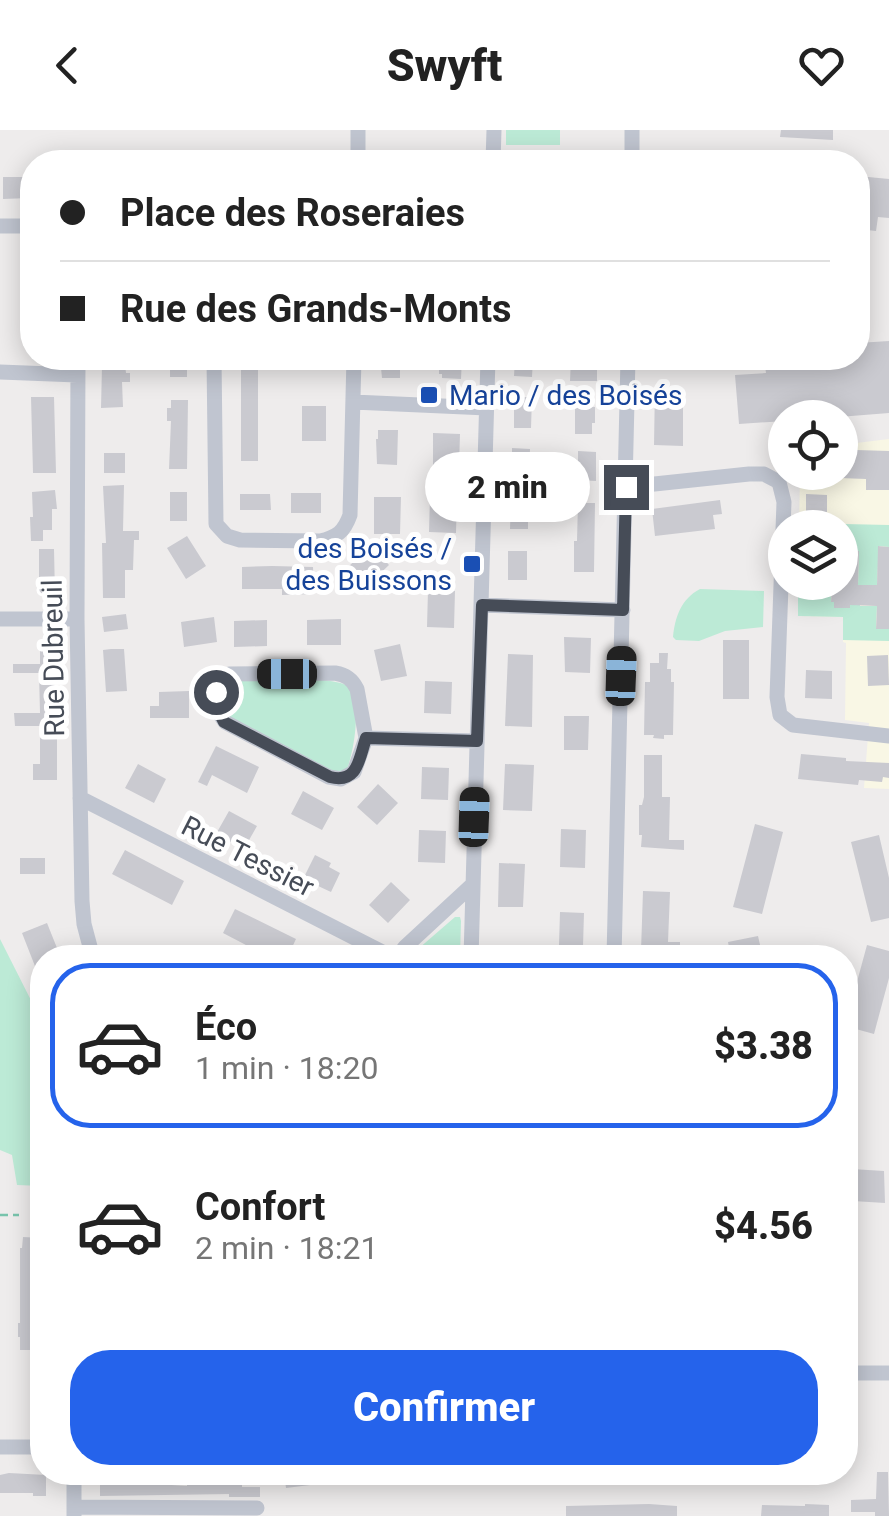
<!DOCTYPE html>
<html lang="fr">
<head>
<meta charset="utf-8">
<style>
  body { margin:0; font-family:Roboto,sans-serif; background:#f6f6f6; color:#222; height:100vh; display:flex; flex-direction:column; font-size:38px; white-space:nowrap }
  * { box-sizing:border-box; margin:0 }
  p { font-size:32px; color:#767676 }
  .icon { flex:none; width:55px; height:55px; fill:none; stroke:currentColor; stroke-width:2; stroke-linecap:round; stroke-linejoin:round }
  .map { position:relative; flex:1; overflow:hidden }
  .panel { position:absolute; left:30px; top:815px; width:828px; height:540px; display:flex; flex-direction:column; background:#fff; border-radius:40px; box-shadow:0 5px 25px #0003 }
  .panel>* { flex:none }
  .banner { position:absolute; left:20px; top:20px; width:850px; height:220px; border-radius:40px; box-shadow:0 5px 25px #0003; display:grid; align-content:center; height:220px; padding:0 40px; background:#fff }
  .tools { position:absolute; left:768px; top:270px; display:grid; gap:20px }
  .tools a { display:grid; place-items:center; width:90px; height:90px; border-radius:50%; background:#fff; box-shadow:0 5px 25px #0003; font-size:50px }
  .end { position:absolute; width:45px; height:45px; margin:-22px; border:12px solid #464c57; background:#fff; box-shadow:0 0 0 5px #fff }
  .from { border-radius:50% }
  .bubble { position:absolute; height:70px; border-radius:35px; background:#fff; box-shadow:0 5px 25px #0003; font-size:32px; font-weight:800; line-height:70px; text-align:center }
  .car { position:absolute; width:30px; height:60px; margin:-30px -15px; border-radius:12px; box-shadow:0 0 8px 2px #0007; background:linear-gradient(#222 24%,#8ab4d8 0 40%,#222 0 76%,#8ab4d8 0 86%,#222 0) }
  .banner b { display:flex; align-items:center; gap:35px; height:95px; font-size:38px }
  .banner b+b { border-top:2px solid #e0e0e0 }
  .banner i { width:25px; height:25px; background:#222 }
  ul { padding:18px 0 0; list-style:none }
  li { display:flex; align-items:center; gap:30px; height:165px; margin:0 20px 15px; padding:0 20px; border:5px solid transparent; border-radius:40px }
  li div { flex:1 }
  li b { display:block; font-size:38px }
  li em { font-style:normal; font-weight:800 }
  li.current { border-color:#2563eb }
  li>.icon { width:90px; height:90px; stroke-width:1.5 }
  .cta { display:flex; gap:20px; margin-top:auto; padding:20px 40px }
  .cta a { flex:1; height:115px; border-radius:40px; background:#2563eb; color:#fff; font-size:40px; font-weight:800; line-height:115px; text-align:center }
  header { display:flex; justify-content:space-between; align-items:center; height:130px; padding:0 40px; background:#fff; font-size:45px; font-weight:800 }
  .map>svg:first-child { display:block }
  .commercial { fill:#f9f7e5 }
  .green { fill:#bcead6 }
  .building { fill:#cacad0 }
  .lines { fill:none; stroke-linecap:round; stroke-linejoin:round }
  .path { stroke:#78c4ac; stroke-width:2.5; stroke-dasharray:8 5; stroke-linecap:butt }
  .minor { stroke:#c0c5d0; stroke-width:15 }
  .route { stroke:#464c57; stroke-width:12 }
  .transit-dot { fill:#1a4fb4; stroke:#fff; stroke-width:4 }
  .labels { text-anchor:middle; stroke-width:10; stroke-linejoin:round; paint-order:stroke }
  .transit-label { font-size:28px; fill:#164399; stroke:#fff; text-anchor:start }
  .street-label { font-size:28px; fill:#464c57; stroke:#fff }
</style>
</head>
<body>
<header><svg class="icon" aria-label="back" viewBox="0 0 24 24"><path d="M15 5l-7 7 7 7"/></svg>Swyft<svg class="icon" aria-label="heart" viewBox="0 0 24 24"><path d="M12 20l-8-8c-3-5 5-10 8-4 3-6 11-1 8 4z"/></svg></header>
<div class="map">
<svg width="889" height="1386" viewBox="0 0 889 1386">
  <rect width="100%" height="100%" fill="#eeecec"/>
  <path class="commercial" d="M889,309V659L864,658L869,593L845,590L846,513L843,512V487L798,486V453L840,452V398L799,397L800,343L840,342V315Z"/>
  <path class="green" d="M506,0H560V15H506Z
    M799,393L889,395V417L879,416L877,455H858L859,422L840,421V398H799Z
    M798,453H835L831,454V471L834,472V478H849L850,465L860,466V476H877L876,498L889,499V511L843,510V487L798,486Z
    M700,459L764,461L763,497L725,501L699,511L676,510L673,507C675,487 681,469 700,459Z
    M231,549C251,549 336,546 347,556C363,571 354,621 347,639L340,643L333,642L235,591L225,582V555Z
    M455,787H460L461,791L460,827H417L418,819Z
    M0,809L42,892V1056L17,1055L12,1025L0,1020Z"/>
  <path class="building" d="M781,0H833V10L780,7Z
    M858,46L889,49V88L878,87L876,101L858,99Z
    M3,47H28L29,68L3,69Z
    M889,211V283L826,288H785V291L739,294L735,245L766,243L765,235L802,231V228H858V213Z
    M167,228H187V247H170V240H167Z
    M241,228H258V331H241Z
    M300,228H327V240L300,239Z
    M380,228H400V248H382Z
    M439,228H462L461,249L442,248V244H439Z
    M515,228H533L532,247L514,246Z
    M571,228H597V251H570Z
    M125,235L126,243H130V252H122L123,277L101,278L102,236Z
    M655,256H668V265L683,266V316L654,315Z
    M31,267H54L56,343H33Z
    M514,267H532L531,298H514Z
    M171,270H188L187,339H169L171,291H167V278H171Z
    M302,276H326V311H302Z
    M575,276L595,277V293H592V304H575Z
    M378,300H398L397,335L377,334L376,309H378Z
    M433,303L460,304L459,336L433,335Z
    M512,318L530,319L529,348H512Z
    M856,320L889,321V360H866V349L840,348V326L856,327Z
    M578,321L596,322V351L578,350Z
    M104,323H125V343H104Z
    M124,355L123,401H139V410H134L133,440H125V468H103L102,413H106L103,356Z
    M55,360L57,379H52V400H43V411H31L30,387H33L32,362Z
    M170,362H187V391H170Z
    M291,363H321V383H291Z
    M240,364H270L271,380H240Z
    M806,364L827,365V382H806Z
    M430,366L457,367L456,403L429,402Z
    M374,367H401L400,404H374Z
    M511,370H528V399H510Z
    M720,370L722,384L713,385L715,399L655,406L652,379Z
    M578,373H595L594,442H574V411H577Z
    M187,406L206,436L186,449L167,418Z
    M371,415L389,435L365,458L347,438Z
    M878,416L889,417V499H876L877,476L850,475V478H834V472H831L832,453L840,452V421H859L858,455H877Z
    M39,419H54L55,465H39Z
    M508,421H527V450H508Z
    M272,436L313,437L314,464L282,465V459H242V437Z
    M428,460L455,461L454,498L427,497Z
    M126,484L128,499L104,502L102,487Z
    M214,487L217,512L184,517L181,492Z
    M341,489V515H307V490Z
    M267,490V516L234,517V491Z
    M564,507L591,508L590,543L565,542Z
    M723,510H749V569H723Z
    M400,514L407,546L381,551L374,520Z
    M111,519H124L127,561L106,562L103,520Z
    M56,520V531H54L55,576H57V650H33V634H40V596H15L14,583H40L39,543H13V534H40V521Z
    M659,523H668L667,539H671V552H674L673,605H664V609L653,608L654,605H644L645,552H650V533H659Z
    M508,524L533,525L532,597L505,596Z
    M888,525L889,555L868,556L867,526Z
    M806,540L832,541V569L805,568Z
    M425,551L452,552L451,584L424,583Z
    M189,561V588H150V576H159V562Z
    M564,586H589L588,620H564Z
    M216,616L259,637L247,663L212,645L207,656L198,652Z
    M801,624L846,628V631L889,633V648L883,647L882,652L859,650L858,655L798,649Z
    M644,625H662V667H670L669,710H684V720L641,717L642,705H639V675H642L644,667Z
    M138,634L166,649L154,673L125,658Z
    M505,634L534,635L532,681L503,680Z
    M422,637L449,638L448,670L421,669Z
    M378,654L398,673L377,695L357,677Z
    M303,661L334,678L322,700L291,684Z
    M229,681L257,696L244,719L216,704Z
    M755,694L783,702L762,784L733,777Z
    M561,699L586,700L585,738L560,737Z
    M419,700L446,701L445,733L418,732Z
    M879,705L889,748V788L871,792L851,712Z
    M125,720L184,751L172,775L112,744Z
    M315,725L331,733L329,737L340,743L331,762L303,749Z
    M20,728H45V744H20Z
    M499,733L525,734L523,777H498Z
    M391,752L410,770L388,793L369,775Z
    M643,761L670,762L668,812H680V821H641Z
    M235,779L296,809L287,828H271L223,803Z
    M560,782L584,783L583,816L559,815Z
    M47,793L61,828H42V854L22,803Z
    M758,806L763,828H731L728,812Z
    M867,815L889,821V848L874,904L845,896Z
    M852,1039L884,1041L885,1073L853,1071L854,1063H850Z
    M23,1107L42,1108V1220H20V1207H18V1193H20V1118H22Z
    M284,1342H308L310,1355L286,1358Z
    M877,1342H888L889,1386H875V1382H851V1370L876,1369Z
    M9,1343L46,1345V1366H33V1363H0V1345Z
    M189,1344H239L242,1346V1357H260V1367H229V1364L100,1366V1346L103,1345H153L156,1346V1354L187,1356V1346Z
    M649,1374L677,1376V1386H566V1376Z
    M805,1374L829,1375V1386H761L762,1375L805,1376Z"/>
  <g class="lines">
    <path class="path" d="M0,1085H19"/>
    <path class="minor" d="M358,0V32
      M493,32L494,0
      M632,32V0
      M0,96H32
      M78,228L77,489L82,771L84,794L93,828
      M214,228L216,394L227,406L240,410L320,411C337,407 344,402 350,385L354,228
      M0,242L77,245
      M353,272L487,278
      M626,357L749,344H764L779,352L784,372L777,567L780,585L793,595L889,606
      M481,475L623,480
      M0,489H77
      M229,544L335,543C346,545 352,549 357,559L366,608L354,642L341,649L329,647L225,592C213,577 210,551 229,544Z
      M366,608L477,611
      M80,668L394,828
      M397,828L405,817L472,755
      M471,828L488,228
      M614,828L628,228
      M845,1243H889
      M0,1317H42
      M74,1342V1386
      M74,1377L257,1378"/>
  </g>
  <g class="lines">
    <path class="route" d="M216,562L218,580L224,592L330,647C358,654 359,629 366,608L477,611L482,475L623,480L626,357"/>
  </g>
  <g class="transit-dot">
    <rect x="419" y="255" width="20" height="20" rx="5"/>
    <rect x="462" y="424" width="20" height="20" rx="5"/>
  </g>
  <g class="labels">
    <g class="transit-label">
      <text x="449" y="275">Mario / des Boisés</text>
      <text x="452" y="428" text-anchor="end">des Boisés /<tspan x="452" dy="32">des Buissons</tspan></text>
    </g>
    <g class="street-label">
      <text transform="translate(53 528) rotate(-91)" y="10">Rue Dubreuil</text>
      <text transform="translate(248 726) rotate(27)" y="10">Rue Tessier</text>
    </g>
  </g>
</svg>
<div class="tools">
<a><svg class="icon" aria-label="locate" viewBox="0 0 24 24"><circle cx="12" cy="12" r="6"/><path d="M12 2v4M12 18v4M2 12h4M18 12h4"/></svg></a>
<a><svg class="icon" aria-label="layers" viewBox="0 0 24 24"><path d="M12 4l9 5-9 5-9-5zM3 14l9 5 9-5"/></svg></a>
</div>
<i class="end from" style="left:216px;top:562px"></i>
<i class="end" style="left:626px;top:357px"></i>
<div class="bubble" style="left:425px;top:322px;width:165px">2 min</div>
<i class="car" style="left:287px;top:544px;rotate:270deg"></i>
<i class="car" style="left:621px;top:546px;rotate:2deg"></i>
<i class="car" style="left:474px;top:687px;rotate:2deg"></i>
<div class="banner">
<b><i class="from"></i>Place des Roseraies</b>
<b><i></i>Rue des Grands-Monts</b>
</div>
<section class="panel">
<ul>
<li class="current"><svg class="icon" aria-label="car" viewBox="0 0 24 24"><path d="M5 17H2v-5l4-1 3-4h7l3 4 3 1v5h-3M9 17h6M6 11h13"/><circle cx="7" cy="17" r="2"/><circle cx="17" cy="17" r="2"/></svg><div><b>Éco</b><p>1 min · 18:20</p></div><em>$3.38</em></li>
<li><svg class="icon" aria-label="car" viewBox="0 0 24 24"><path d="M5 17H2v-5l4-1 3-4h7l3 4 3 1v5h-3M9 17h6M6 11h13"/><circle cx="7" cy="17" r="2"/><circle cx="17" cy="17" r="2"/></svg><div><b>Confort</b><p>2 min · 18:21</p></div><em>$4.56</em></li>
</ul>
<div class="cta"><a>Confirmer</a></div>
</section>
</div>
</body>
</html>
